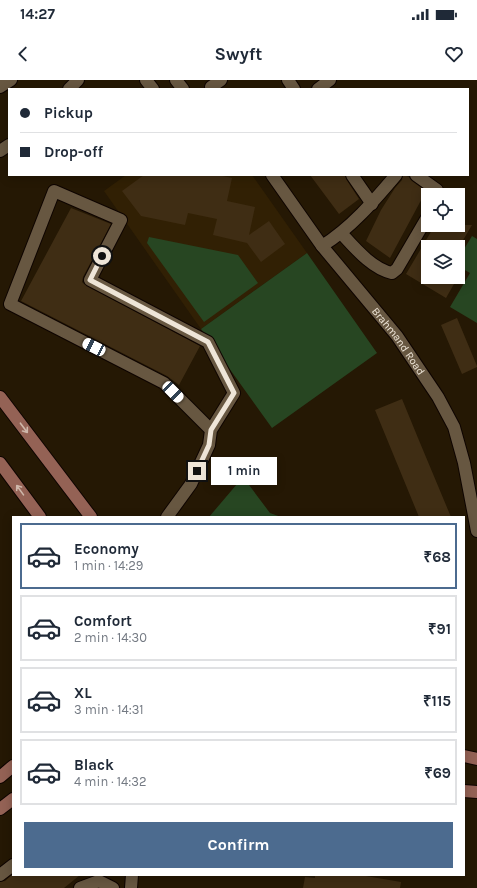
<!DOCTYPE html>
<html lang="en">
<head>
<meta charset="utf-8">
<style>
  body { margin:0; font-family:Karla,sans-serif; background:#f2f2f3; color:#1f2937; height:100vh; display:flex; flex-direction:column; font-size:15px; white-space:nowrap }
  * { box-sizing:border-box; margin:0 }
  p { font-size:13px; color:#747a83 }
  .icon { flex:none; width:22px; height:22px; fill:none; stroke:currentColor; stroke-width:2; stroke-linecap:round; stroke-linejoin:round }
  .map { position:relative; flex:1; overflow:hidden }
  .panel { position:absolute; left:12px; top:436px; width:453px; height:360px; display:flex; flex-direction:column; background:#fff; border-radius:0px; box-shadow:0 2px 10px #0003 }
  .panel>* { flex:none }
  .top-card { position:absolute; left:8px; top:8px; width:461px; height:88px; border-radius:0px; box-shadow:0 2px 10px #0003; display:grid; align-content:center; height:88px; padding:0 12px; background:#fff }
  .buttons { position:absolute; left:421px; top:108px; display:grid; gap:8px }
  .buttons a { display:grid; place-items:center; width:44px; height:44px; border-radius:0px; background:#fff; box-shadow:0 2px 10px #0003; font-size:20px }
  .end { position:absolute; width:18px; height:18px; margin:-9px; border:5px solid #eee5d8; background:#111; box-shadow:0 0 0 2px #111 }
  .from { border-radius:50% }
  .bubble { position:absolute; height:28px; border-radius:0px; background:#fff; box-shadow:0 2px 10px #0003; font-size:13px; font-weight:700; line-height:28px; text-align:center }
  .car { position:absolute; width:12px; height:24px; margin:-12px -6px; border-radius:5px; box-shadow:0 0 3px 1px #0007; background:linear-gradient(#fff 24%,#345 0 40%,#fff 0 76%,#345 0 86%,#fff 0) }
  .top-card b { display:flex; align-items:center; gap:14px; height:38px; font-size:15px }
  .top-card b+b { border-top:1px solid #e0e1e3 }
  .top-card i { width:10px; height:10px; background:#1f2937 }
  ul { padding:7px 0 0; list-style:none }
  li { display:flex; align-items:center; gap:12px; height:66px; margin:0 8px 6px; padding:0 4px; border:2px solid #e0e1e3; border-radius:0px }
  li div { flex:1 }
  li b { display:block; font-size:15px }
  li em { font-style:normal; font-weight:700 }
  li.current { border-color:#4c6b8f }
  li>.icon { width:36px; height:36px; stroke-width:1.5 }
  .cta { display:flex; gap:8px; margin-top:auto; padding:8px 12px }
  .cta a { flex:1; height:46px; border-radius:0px; background:#4c6b8f; color:#fff; font-size:16px; font-weight:700; line-height:46px; text-align:center }
  .status { display:flex; justify-content:space-between; align-items:center; height:28px; padding:0 20px; background:#fff; direction:ltr }
  .status svg { height:11px; fill:currentColor }
  header { display:flex; justify-content:space-between; align-items:center; height:52px; padding:0 12px; background:#fff; font-size:18px; font-weight:700 }
  .map>svg:first-child { display:block }
  .built { fill:#312004 }
  .green { fill:#274622 }
  .building { fill:#3f2d14 }
  .lines { fill:none; stroke-linecap:round; stroke-linejoin:round }
  .street-casing { stroke:#0e0400; stroke-width:14 }
  .secondary-casing { stroke:#0e0400; stroke-width:14 }
  .street { stroke:#675741; stroke-width:12 }
  .secondary { stroke:#946255; stroke-width:12 }
  .oneway { stroke:#ceb7aa }
  .route { stroke:#eee5d8; stroke-width:5 }
  .labels { text-anchor:middle; stroke-width:3.5; stroke-linejoin:round; paint-order:stroke }
  .street-label { font-size:11px; fill:#eee5d8; stroke:#1b0f00 }
</style>
</head>
<body>
<div class="status"><b>14:27</b><svg viewBox="0 0 49 12"><path d="M0 12V9h3v3zM5 12V6h3v6zM10 12V3h3v9zM15 12V0h3v12zM26 1h20v11H26zM47 4h2v5h-2z"/></svg></div>
<header><svg class="icon" aria-label="back" viewBox="0 0 24 24"><path d="M15 5l-7 7 7 7"/></svg>Swyft<svg class="icon" aria-label="heart" viewBox="0 0 24 24"><path d="M12 20l-8-8c-3-5 5-10 8-4 3-6 11-1 8 4z"/></svg></header>
<div class="map">
<svg width="477" height="808" viewBox="0 0 477 808">
  <rect width="100%" height="100%" fill="#251804"/>
  <path class="built" d="M126,95H252L307,173L201,249L104,111Z"/>
  <path class="green" d="M472,156L477,159V243L450,227L470,193L458,186V179Z
    M149,157L238,175L258,203L204,242L147,163Z
    M307,173L377,273L272,348L201,249Z
    M243,397L270,433L281,437H209Z"/>
  <path class="building" d="M144,95H218L232,98L227,121L255,127L249,155L269,141L285,164L261,182L247,163L213,155L217,139L188,133L185,145L141,136L122,111Z
    M310,95H345L346,99L359,119L339,134Z
    M403,95L409,97L412,101L426,111L390,178L366,161L381,130L395,108L402,100Z
    M71,128L111,144L83,197L82,202L84,204L200,266L179,305L167,296L21,221Z
    M435,145H472L459,167H428V197H458L446,218L406,194Z
    M457,238L477,286V287L462,294L441,245Z
    M402,319L418,358L451,437H419L375,330Z
    M12,795H80L64,808H0V802L5,801Z
    M315,795H360L401,802L400,808H303L305,797L315,798Z"/>
  <g class="lines">
    <g class="street-casing">
      <g id="street">
        <path d="M146,0L153,9"/>
        <path d="M176,0L183,9"/>
        <path d="M288,0L294,9"/>
        <path d="M0,7L11,0"/>
        <path d="M211,7L221,0"/>
        <path d="M69,9L78,0"/>
        <path d="M318,9L330,0"/>
        <path d="M0,71L9,65"/>
        <path id="s1" d="M272,95L322,166L397,256L438,317L454,347L464,383L477,451"/>
        <path d="M352,95L372,124"/>
        <path d="M416,95L437,110L438,115"/>
        <path d="M341,153C354,167 372,189 392,193L397,189L428,136"/>
        <path d="M322,166C351,148 374,121 396,95"/>
        <path d="M167,437L191,404L209,365L211,350L234,313L208,262L90,200L121,140L54,111L10,224L164,303L211,350"/>
        <path d="M0,795L13,785"/>
        <path d="M80,808L99,801L113,808"/>
        <path d="M131,808L132,795"/>
      </g>
    </g>
    <g class="secondary-casing">
      <path id="secondary" d="M0,317L91,437
        M0,383L40,437
        M464,676L477,679
        M0,697L13,686
        M464,711L477,712
        M0,729L13,719"/>
    </g>
    <use href="#street" class="street"/>
    <use href="#secondary" class="secondary"/>
  </g>
  <defs><path id="oneway-shaft" d="M-6 0H5M1.5-3L5.5 0L1.5 3" fill="none" stroke-width="1.6" stroke-linecap="round" stroke-linejoin="round"/></defs>
  <g class="oneway">
    <use href="#oneway-shaft" transform="translate(24 348) rotate(53)"/>
    <use href="#oneway-shaft" transform="translate(20 410) rotate(-126)"/>
  </g>
  <g class="lines">
    <path class="route" d="M102,176L90,200L208,262L234,313L211,350L209,365L197,391"/>
  </g>
  <g class="labels">
    <g class="street-label">
      <text dy="4" stroke="none"><textPath href="#s1" startOffset="209">Brahmand Road</textPath></text>
    </g>
  </g>
</svg>
<div class="buttons">
<a><svg class="icon" aria-label="locate" viewBox="0 0 24 24"><circle cx="12" cy="12" r="6"/><path d="M12 2v4M12 18v4M2 12h4M18 12h4"/></svg></a>
<a><svg class="icon" aria-label="layers" viewBox="0 0 24 24"><path d="M12 4l9 5-9 5-9-5zM3 14l9 5 9-5"/></svg></a>
</div>
<i class="end from" style="left:102px;top:176px"></i>
<i class="end" style="left:197px;top:391px"></i>
<div class="bubble" style="left:211px;top:377px;width:66px">1 min</div>
<i class="car" style="left:94px;top:267px;rotate:297deg"></i>
<i class="car" style="left:173px;top:312px;rotate:135deg"></i>
<div class="top-card">
<b><i class="from"></i>Pickup</b>
<b><i></i>Drop-off</b>
</div>
<section class="panel">
<ul>
<li class="current"><svg class="icon" aria-label="car" viewBox="0 0 24 24"><path d="M5 17H2v-5l4-1 3-4h7l3 4 3 1v5h-3M9 17h6M6 11h13"/><circle cx="7" cy="17" r="2"/><circle cx="17" cy="17" r="2"/></svg><div><b>Economy</b><p>1 min · 14:29</p></div><em>₹68</em></li>
<li><svg class="icon" aria-label="car" viewBox="0 0 24 24"><path d="M5 17H2v-5l4-1 3-4h7l3 4 3 1v5h-3M9 17h6M6 11h13"/><circle cx="7" cy="17" r="2"/><circle cx="17" cy="17" r="2"/></svg><div><b>Comfort</b><p>2 min · 14:30</p></div><em>₹91</em></li>
<li><svg class="icon" aria-label="car" viewBox="0 0 24 24"><path d="M5 17H2v-5l4-1 3-4h7l3 4 3 1v5h-3M9 17h6M6 11h13"/><circle cx="7" cy="17" r="2"/><circle cx="17" cy="17" r="2"/></svg><div><b>XL</b><p>3 min · 14:31</p></div><em>₹115</em></li>
<li><svg class="icon" aria-label="car" viewBox="0 0 24 24"><path d="M5 17H2v-5l4-1 3-4h7l3 4 3 1v5h-3M9 17h6M6 11h13"/><circle cx="7" cy="17" r="2"/><circle cx="17" cy="17" r="2"/></svg><div><b>Black</b><p>4 min · 14:32</p></div><em>₹69</em></li>
</ul>
<div class="cta"><a>Confirm</a></div>
</section>
</div>
</body>
</html>
